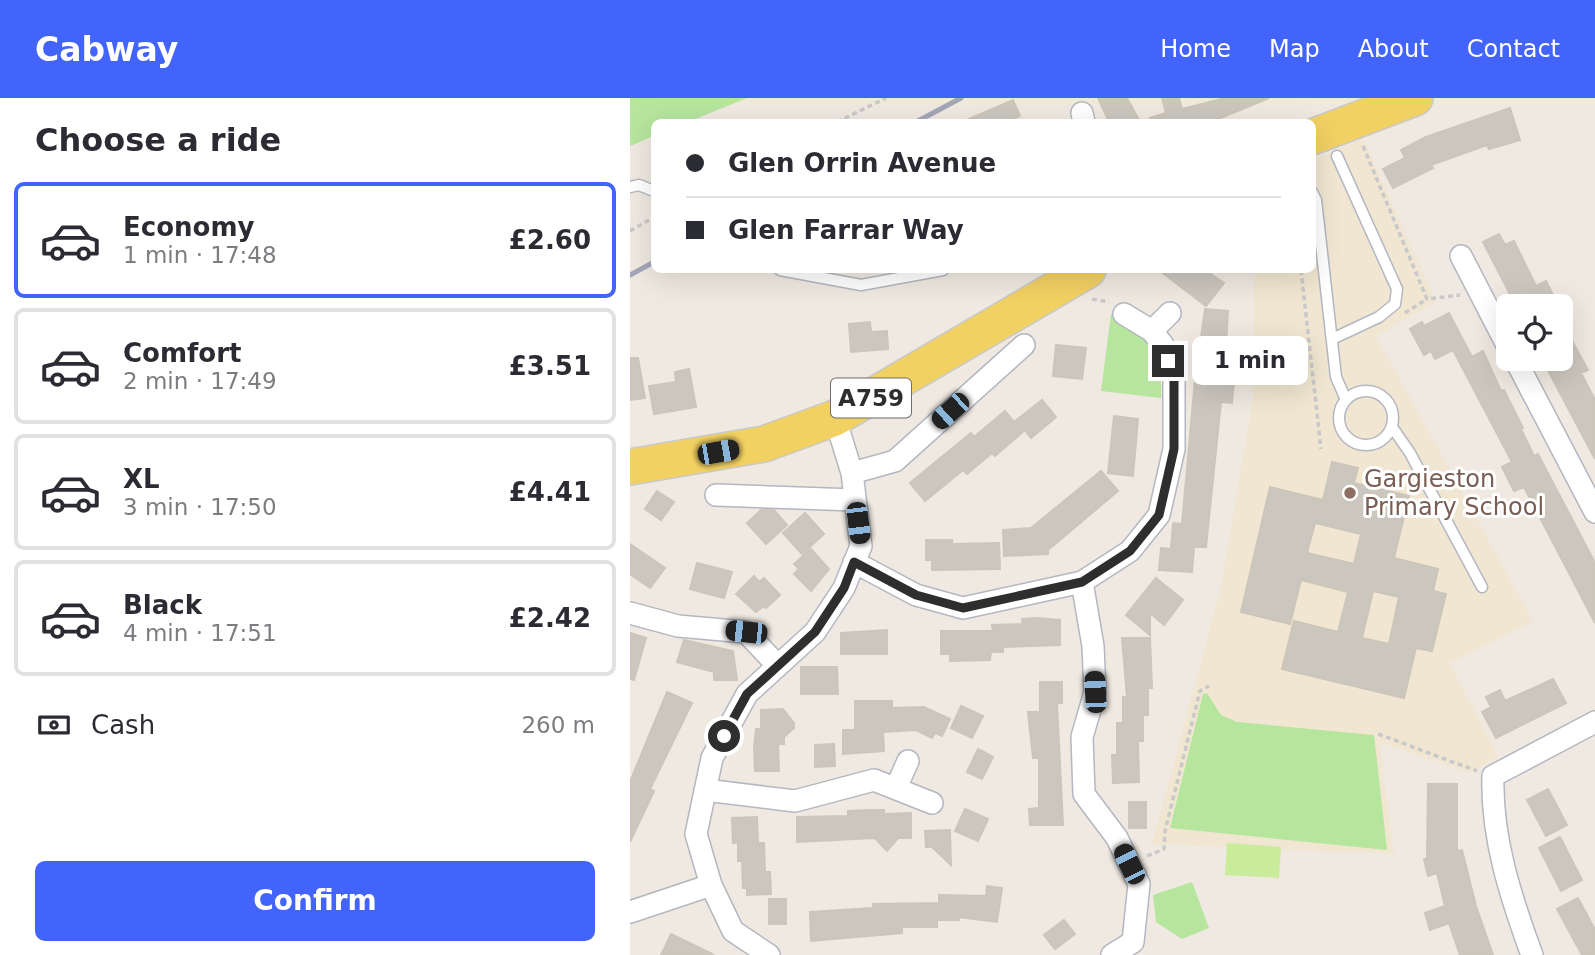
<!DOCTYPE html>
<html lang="en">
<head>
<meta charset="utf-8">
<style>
  body { margin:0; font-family:"DejaVu Sans",sans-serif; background:#f7f7f7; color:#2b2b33; height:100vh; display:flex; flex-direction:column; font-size:26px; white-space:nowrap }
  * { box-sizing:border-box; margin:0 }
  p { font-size:23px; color:#7c7c81 }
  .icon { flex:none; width:38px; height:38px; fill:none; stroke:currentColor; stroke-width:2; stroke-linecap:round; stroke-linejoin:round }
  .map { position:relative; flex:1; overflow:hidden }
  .side { display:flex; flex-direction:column; background:#fff; width:630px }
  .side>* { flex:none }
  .top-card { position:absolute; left:21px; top:21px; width:665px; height:154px; border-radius:10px; box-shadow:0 7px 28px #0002; display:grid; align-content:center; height:154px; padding:0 35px; background:#fff }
  .fabs { position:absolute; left:866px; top:196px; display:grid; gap:14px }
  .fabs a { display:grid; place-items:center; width:77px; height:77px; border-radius:10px; background:#fff; box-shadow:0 7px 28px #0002; font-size:35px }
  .end { position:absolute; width:32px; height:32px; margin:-16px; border:9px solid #2e2e2e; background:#fff; box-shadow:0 0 0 4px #fff }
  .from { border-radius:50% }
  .bubble { position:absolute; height:49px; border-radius:10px; background:#fff; box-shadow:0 7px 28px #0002; font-size:23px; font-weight:700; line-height:49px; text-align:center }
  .car { position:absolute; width:21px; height:42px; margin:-21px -10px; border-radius:9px; box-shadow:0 0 5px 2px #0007; background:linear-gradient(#222 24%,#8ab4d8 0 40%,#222 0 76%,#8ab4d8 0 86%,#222 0) }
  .top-card b { display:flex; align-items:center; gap:24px; height:66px; font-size:26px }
  .top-card b+b { border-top:2px solid #e1e1e2 }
  .top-card i { width:18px; height:18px; background:#2b2b33 }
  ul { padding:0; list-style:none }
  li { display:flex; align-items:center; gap:21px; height:116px; margin:0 14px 10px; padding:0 21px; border:4px solid #e1e1e2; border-radius:10px }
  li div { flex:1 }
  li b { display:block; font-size:26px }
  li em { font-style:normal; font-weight:700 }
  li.active { border-color:#4264fb }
  li>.icon { width:63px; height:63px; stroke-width:1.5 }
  h2 { padding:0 35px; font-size:32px; line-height:84px }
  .pay { display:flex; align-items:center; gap:18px; height:77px; padding:0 35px; font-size:26px }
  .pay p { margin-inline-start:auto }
  .action { display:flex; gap:14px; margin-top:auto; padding:14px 35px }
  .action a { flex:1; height:80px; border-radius:10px; background:#4264fb; color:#fff; font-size:28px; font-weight:700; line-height:80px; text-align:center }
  header { display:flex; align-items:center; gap:42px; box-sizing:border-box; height:98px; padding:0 35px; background:#4264fb; color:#fff }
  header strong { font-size:33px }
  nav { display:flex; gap:38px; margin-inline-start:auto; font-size:24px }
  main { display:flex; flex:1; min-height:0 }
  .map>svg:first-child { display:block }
  .education { fill:#f0e6d1 }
  .green { fill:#b6e59e }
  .pitch { fill:#c9ec9a }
  .building { fill:#cbc7bf; stroke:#cbc5ba; stroke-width:2; fill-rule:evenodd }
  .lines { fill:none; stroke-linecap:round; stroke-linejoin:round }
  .lane-casing { stroke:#b4b7c1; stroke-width:13 }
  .street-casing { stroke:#b4b7c1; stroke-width:24 }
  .primary-casing { stroke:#c9c9c9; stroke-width:38 }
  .path { stroke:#c9c9c9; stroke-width:3.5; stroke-dasharray:5 3.5; stroke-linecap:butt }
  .lane { stroke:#fff; stroke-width:10 }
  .street { stroke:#fff; stroke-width:21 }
  .primary { stroke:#f2d163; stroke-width:35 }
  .rail { stroke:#a3a6b8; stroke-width:5 }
  .route { stroke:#2e2e2e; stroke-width:9 }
  .education-dot { fill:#8d6e63; stroke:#fff; stroke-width:2.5 }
  .labels { text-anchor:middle; stroke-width:6; stroke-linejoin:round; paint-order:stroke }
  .shield { fill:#fff; stroke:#6d6d6d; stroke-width:2 }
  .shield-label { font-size:23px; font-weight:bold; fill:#2e2e2e }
  .education-label { font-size:24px; fill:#785e54; stroke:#fff; text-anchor:start }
</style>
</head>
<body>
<header>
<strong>Cabway</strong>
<nav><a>Home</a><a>Map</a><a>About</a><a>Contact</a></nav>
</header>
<main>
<section class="side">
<h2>Choose a ride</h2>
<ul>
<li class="active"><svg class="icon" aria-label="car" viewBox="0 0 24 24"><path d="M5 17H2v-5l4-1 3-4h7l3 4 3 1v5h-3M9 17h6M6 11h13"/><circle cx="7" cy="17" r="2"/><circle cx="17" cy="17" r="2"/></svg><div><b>Economy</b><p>1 min · 17:48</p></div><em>£2.60</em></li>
<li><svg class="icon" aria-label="car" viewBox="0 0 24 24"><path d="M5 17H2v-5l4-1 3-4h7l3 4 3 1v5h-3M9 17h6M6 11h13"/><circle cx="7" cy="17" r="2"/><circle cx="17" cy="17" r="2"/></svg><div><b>Comfort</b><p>2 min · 17:49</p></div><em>£3.51</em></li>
<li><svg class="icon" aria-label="car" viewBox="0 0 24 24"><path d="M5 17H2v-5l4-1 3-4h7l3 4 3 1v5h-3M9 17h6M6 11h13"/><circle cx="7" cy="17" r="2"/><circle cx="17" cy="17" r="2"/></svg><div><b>XL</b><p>3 min · 17:50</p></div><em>£4.41</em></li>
<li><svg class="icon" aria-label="car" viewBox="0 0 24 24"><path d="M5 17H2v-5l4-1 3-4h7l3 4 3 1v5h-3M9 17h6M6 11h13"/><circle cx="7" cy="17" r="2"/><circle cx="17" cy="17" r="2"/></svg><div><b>Black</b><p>4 min · 17:51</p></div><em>£2.42</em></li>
</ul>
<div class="pay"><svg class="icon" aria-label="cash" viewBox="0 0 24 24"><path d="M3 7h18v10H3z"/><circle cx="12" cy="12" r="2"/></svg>Cash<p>260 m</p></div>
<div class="action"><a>Confirm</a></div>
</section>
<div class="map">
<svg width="965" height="857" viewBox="0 0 965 857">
  <rect width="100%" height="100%" fill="#efe9e1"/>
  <path class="education" d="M733,40L806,204L746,238L903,523L820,565L868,658L841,675L749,644L764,756L522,746L591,490L623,300L625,172H682L683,62Z"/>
  <path class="green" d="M0,0H117L58,24H24V38L0,48Z
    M481,216C519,232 533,260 531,300L471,293Z
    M577,595L591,617L607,624L744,637L757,752L540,730L573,596Z
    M562,784L579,830L552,841L526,824L523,797Z"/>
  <path class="pitch" d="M597,745L651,749L649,780L595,777Z"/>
  <path class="building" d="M468,0H497L510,24H479Z
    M532,0H549L552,11L595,0H639L581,24H521L520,20L536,15Z
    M383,2L390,18L375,24H332Z
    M880,10L890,42L859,51L857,47L801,67L803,70L763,90L753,71L775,60L771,52L796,39Z
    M869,136L875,147L884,143L906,188L916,183L924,199L905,208H886L853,144Z
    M529,172H575L594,185L576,208Z
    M575,211L598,213L595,264L606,265L602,305L591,304L576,449H564L562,474L529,472L531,450L541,451L543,425L552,426L565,281Z
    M819,215L842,259L853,253L871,293L874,292L893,330L891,331L904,358L908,356L965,465V525L894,389L884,393L872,369L882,364L823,252L805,261L801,253L794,257L780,231L792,224L794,228Z
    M240,224L241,234L257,233L258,251L221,254L219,226Z
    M941,241L958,272L951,275L965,302V361L912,261H931V246Z
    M426,247L456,250L452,281L423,278Z
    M0,260H8L15,300L0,302Z
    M59,271L66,309L24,316L19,288L46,284L45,274Z
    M412,302L426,319L401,340L395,332L365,358L362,355L337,376L333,372L295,403L280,385L341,335L344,339L375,313L384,324Z
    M484,318L508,321L503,378L478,375Z
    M702,364L728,370L724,385L779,398L764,460L808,471L803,493L816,496L802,553L786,550L774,600L652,571L664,523L708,534L718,494L671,482L660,526L611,514L640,389L693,402ZM685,425L731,436L724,466L677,455ZM743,493L769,499L759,546L732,540Z
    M471,373L488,393L418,452V456L374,458L373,432L401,430Z
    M27,393L44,404L31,422L15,411Z
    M131,412H144L157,427L136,446L117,425Z
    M175,415L194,436L172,456L153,435Z
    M296,442H322V446L369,445L370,471L302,472V462H296Z
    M0,446L35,470L20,490L0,476Z
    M181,451L199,471L181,493L164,476L169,471L164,466Z
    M67,465L102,474L94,500L60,491Z
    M124,478L129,484L134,480L150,497L136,510L134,508L126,514L106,496Z
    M526,480L553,502L534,527L520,515V537L496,517Z
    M407,520L430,522V547L373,549V554H361L360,562L320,563V556H311V533H363L362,527L393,526L392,521Z
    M257,532V556H211V535Z
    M0,535L16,540L4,582L0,581Z
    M492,540H520L522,590H518V617H513V643H508L509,684L483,685L482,657H487V625H493V599H497Z
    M54,542L103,553L107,582H84V574L47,564Z
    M171,569H207L208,596H171Z
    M923,581L936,605L866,640L852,614L861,609L856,599L870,592L875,603Z
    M410,584H432V605H427L433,727H400L399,711L409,710V660H403L398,614H410Z
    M37,594L62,605L20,691L24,693L0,744V684Z
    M225,603H262V610L294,609L320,621L312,638L305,635L302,640L286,632L253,634L254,653L213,656V632H225Z
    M331,608L353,618L342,640L321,630Z
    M153,611L164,625V630L154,639V646H148L149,673H125L124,650L126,631H131V612Z
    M204,646L205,668L185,669V647Z
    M348,651L363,659L352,681L337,674Z
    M798,686H827V753L832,752L846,808L863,857H830L819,825L800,832L795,815L815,808L807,775L798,778L794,761H797Z
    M918,691L937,727L916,738L897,702Z
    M499,704H516V730H499Z
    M335,711L358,721L348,743L325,733Z
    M239,712H254V716L281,715V740H268L257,753L245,740L167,744V719L218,718V713Z
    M127,719L128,745H134L135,774H140L141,796L117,797V790H113L112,763H108V744L103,745L102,720Z
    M320,732L321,767L302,749H296L295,733Z
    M930,739L952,782L931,793L909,750Z
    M357,788L372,790L367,824L328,819L329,822H307V829H272V835L181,843L180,814L243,810V806L309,805V797L356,798Z
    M948,800L965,832V857H952L927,811Z
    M139,801H156V826H139Z
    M434,822L445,836L425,851L414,837Z
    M41,836L84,857H31Z"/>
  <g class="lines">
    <g class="lane-casing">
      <path id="lane" d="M0,89L9,87L24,93
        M682,94L686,102L706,279L716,302
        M150,172L231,187L313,172
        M702,241L749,219L765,206L767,191L707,58
        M709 320a27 27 0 1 1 54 0a27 27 0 1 1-54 0Z
        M762,329L780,355L852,489"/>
    </g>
    <g class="street-casing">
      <path id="street" d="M452,15L454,24
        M831,158L878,249
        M522,233L540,215
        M885,261L965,414
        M222,375L265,363L394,247
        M86,397L225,402
        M224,464L286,497L333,510L452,484L500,453L529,417L544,351V280L533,247L522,233L494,216
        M452,484L463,548L465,594L452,639L454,696L487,740L509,786L503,844L482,857
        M0,515L48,528L116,534L148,568
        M266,690L278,663
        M75,692L165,703L244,682L302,705
        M0,814L81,787
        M139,857L103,833L81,787L66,736L82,660L117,596L185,534L214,490L231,448L222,375L205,320
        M902,857C881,800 861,739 863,678L965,624"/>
    </g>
    <g class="primary-casing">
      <path id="primary" d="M682,39L785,0
        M0,369L134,346L205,320L458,172"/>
    </g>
    <path class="path" d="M207,24L256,0
      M733,48L797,201L830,197
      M0,133L24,119
      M671,172L691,351
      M462,201L479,204
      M775,215L797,201
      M748,636L847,673
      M517,758L534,751L535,733L570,593L579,588"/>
    <use href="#lane" class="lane"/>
    <use href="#street" class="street"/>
    <use href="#primary" class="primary"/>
    <path class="rail" d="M286,24L331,0
      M0,177L24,164"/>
  </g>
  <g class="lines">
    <path class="route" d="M94,638L117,596L185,534L214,490L224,464L286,497L333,510L452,484L500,453L529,417L544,351V280L538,263"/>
  </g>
  <circle class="education-dot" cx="720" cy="395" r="7"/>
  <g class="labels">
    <rect class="shield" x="201" y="280.5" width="80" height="39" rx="5"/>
    <g class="shield-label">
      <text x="241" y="308">A759</text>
    </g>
    <g class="education-label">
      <text x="734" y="389">Gargieston<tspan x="734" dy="28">Primary School</tspan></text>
    </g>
  </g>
</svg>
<div class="fabs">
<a><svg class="icon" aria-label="locate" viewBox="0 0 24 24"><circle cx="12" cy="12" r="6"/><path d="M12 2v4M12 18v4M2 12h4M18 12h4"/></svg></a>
</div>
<i class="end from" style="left:94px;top:638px"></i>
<i class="end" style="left:538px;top:263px"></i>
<div class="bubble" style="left:562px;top:238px;width:116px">1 min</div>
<i class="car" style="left:320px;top:313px;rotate:228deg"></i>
<i class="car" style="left:88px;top:354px;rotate:80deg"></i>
<i class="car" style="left:228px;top:425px;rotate:173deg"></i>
<i class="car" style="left:116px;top:534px;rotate:276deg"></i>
<i class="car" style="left:465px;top:594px;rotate:357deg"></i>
<i class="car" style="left:499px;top:766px;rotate:334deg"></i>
<div class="top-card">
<b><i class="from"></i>Glen Orrin Avenue</b>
<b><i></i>Glen Farrar Way</b>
</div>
</div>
</main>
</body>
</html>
